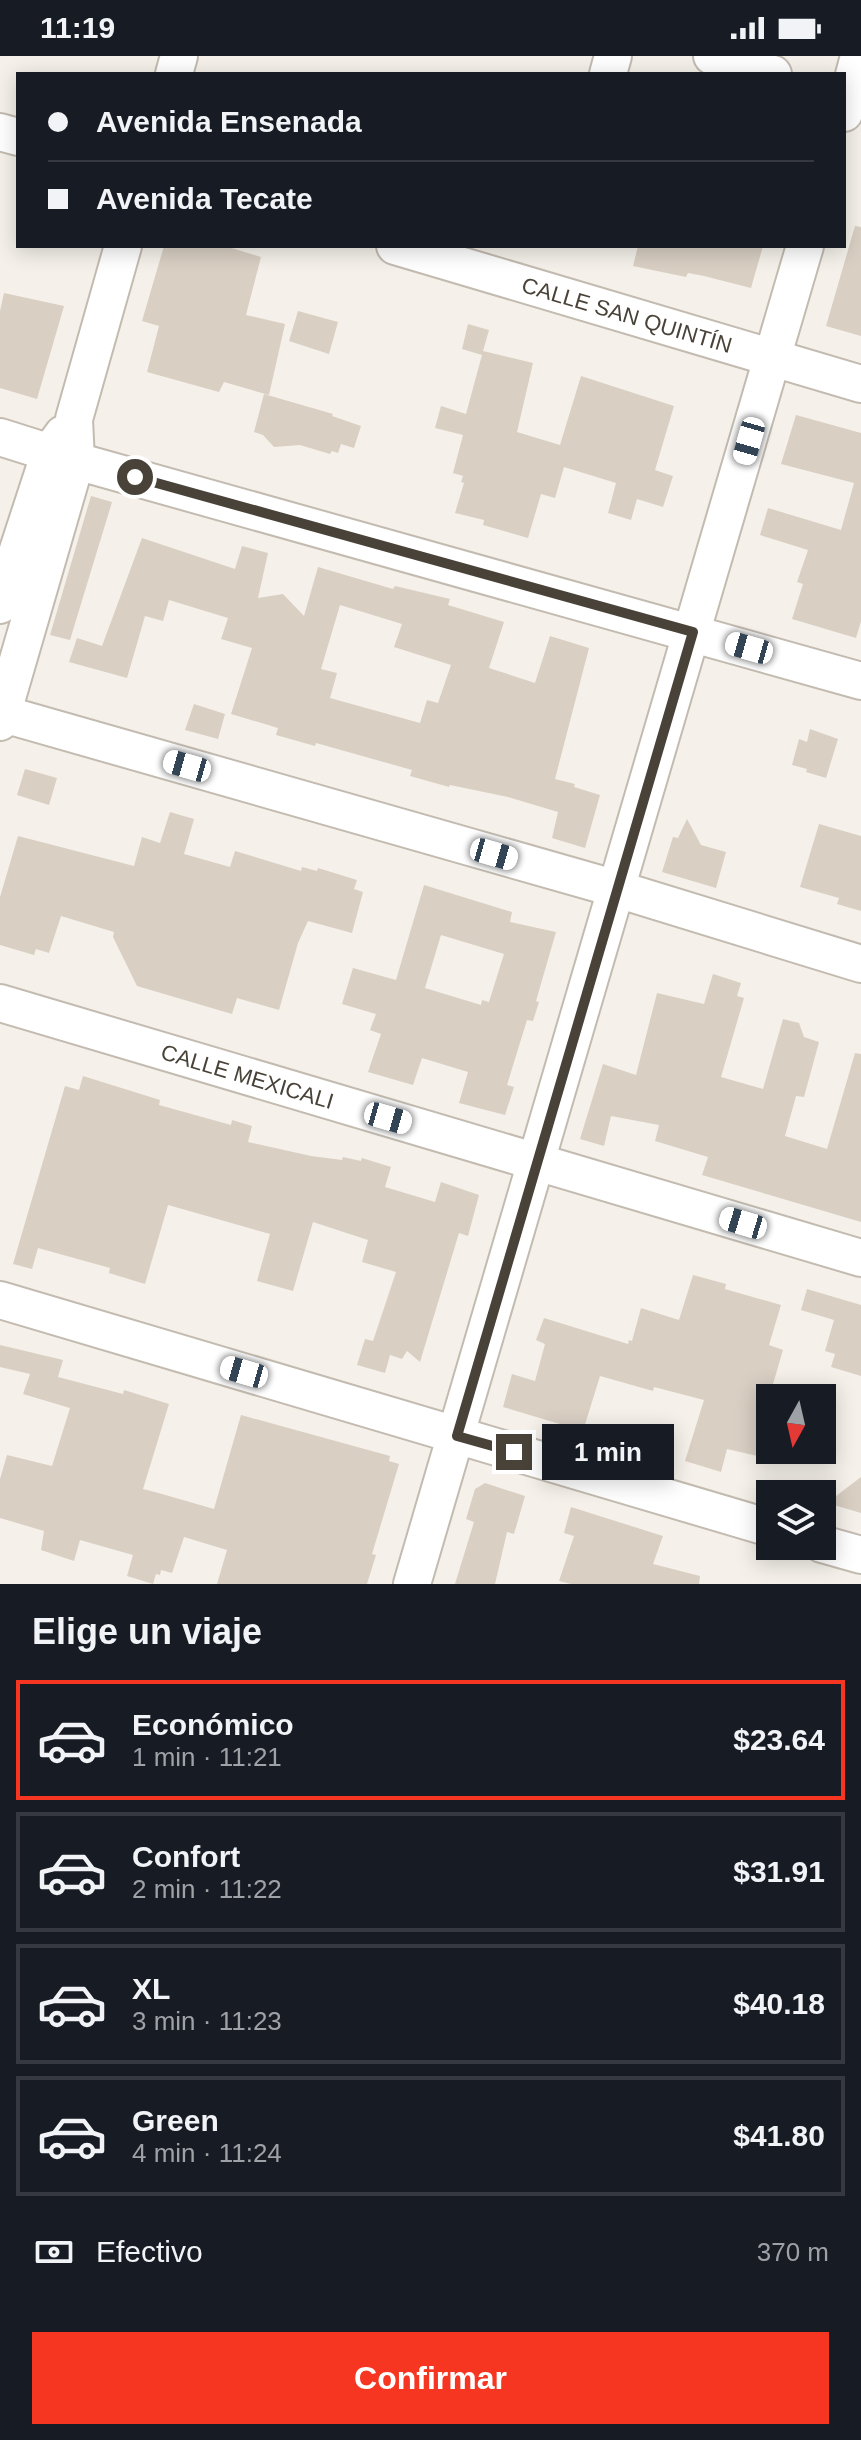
<!DOCTYPE html>
<html lang="es">
<head>
<meta charset="utf-8">
<style>
  body { margin:0; font-family:Helvetica,sans-serif; background:#242831; color:#f1f3f6; height:100vh; display:flex; flex-direction:column; font-size:30px; white-space:nowrap }
  * { box-sizing:border-box; margin:0 }
  p { font-size:26px; color:#9ea1a6 }
  .icon { flex:none; width:44px; height:44px; fill:none; stroke:currentColor; stroke-width:2; stroke-linecap:round; stroke-linejoin:round }
  .map { position:relative; height:1528px; overflow:hidden }
  .drawer { display:flex; flex-direction:column; background:#171b24; flex:1 }
  .drawer>* { flex:none }
  .banner { position:absolute; left:16px; top:16px; width:830px; height:176px; border-radius:0px; box-shadow:0 4px 20px #0003; display:grid; align-content:center; height:176px; padding:0 32px; background:#171b24 }
  .needle { width:52px; rotate:188deg }
  .buttons { position:absolute; left:756px; top:1328px; display:grid; gap:16px }
  .buttons a { display:grid; place-items:center; width:80px; height:80px; border-radius:0px; background:#171b24; box-shadow:0 4px 20px #0003; font-size:40px }
  .end { position:absolute; width:36px; height:36px; margin:-18px; border:10px solid #494238; background:#fff; box-shadow:0 0 0 4px #fff }
  .from { border-radius:50% }
  .bubble { position:absolute; height:56px; border-radius:0px; background:#171b24; box-shadow:0 4px 20px #0003; font-size:26px; font-weight:600; line-height:56px; text-align:center }
  .car { position:absolute; width:24px; height:48px; margin:-24px -12px; border-radius:10px; box-shadow:0 0 6px 2px #0007; background:linear-gradient(#fff 24%,#345 0 40%,#fff 0 76%,#345 0 86%,#fff 0) }
  .banner b { display:flex; align-items:center; gap:28px; height:76px; font-size:30px }
  .banner b+b { border-top:2px solid #363941 }
  .banner i { width:20px; height:20px; background:#f1f3f6 }
  ul { padding:0; list-style:none }
  li { display:flex; align-items:center; gap:24px; height:120px; margin:0 16px 12px; padding:0 16px; border:4px solid #363941; border-radius:0px }
  li div { flex:1 }
  li b { display:block; font-size:30px }
  li em { font-style:normal; font-weight:600 }
  li.selected { border-color:#f63620 }
  li>.icon { width:72px; height:72px; stroke-width:1.5 }
  h2 { padding:0 32px; font-size:36px; line-height:96px }
  .pay { display:flex; align-items:center; gap:20px; height:88px; padding:0 32px; font-size:30px }
  .pay p { margin-inline-start:auto }
  .action { display:flex; gap:16px; margin-top:auto; padding:16px 32px }
  .action a { flex:1; height:92px; border-radius:0px; background:#f63620; color:#fff; font-size:32px; font-weight:600; line-height:92px; text-align:center }
  .status { display:flex; justify-content:space-between; align-items:center; height:56px; padding:0 40px; background:#171b24; direction:ltr }
  .status svg { height:22px; fill:currentColor }
  .map>svg:first-child { display:block }
  .building { fill:#d9cfc3; fill-rule:evenodd }
  .lines { fill:none; stroke-linecap:round; stroke-linejoin:round }
  .minor-casing { stroke:#c3bbb0; stroke-width:40 }
  .minor { stroke:#fff; stroke-width:36 }
  .route { stroke:#494238; stroke-width:10 }
  .labels { text-anchor:middle; stroke-width:8; stroke-linejoin:round; paint-order:stroke }
  .street-label { font-size:22px; fill:#494238; stroke:#fff }
</style>
</head>
<body>
<div class="status"><b>11:19</b><svg viewBox="0 0 49 12"><path d="M0 12V9h3v3zM5 12V6h3v6zM10 12V3h3v9zM15 12V0h3v12zM26 1h20v11H26zM47 4h2v5h-2z"/></svg></div>
<div class="map">
<svg width="861" height="1528" viewBox="0 0 861 1528">
  <rect width="100%" height="100%" fill="#f5f1ea"/>
  <path class="building" d="M855,170L861,171V280L826,270Z
    M164,190H225L261,201L246,259L285,268L269,339L224,326L219,336L147,316L159,270L142,265Z
    M638,190H763L751,232L704,220L688,217L686,221L633,210Z
    M4,237L64,250L37,343L0,332V255Z
    M298,255L338,266L329,298L289,285Z
    M468,268L489,274L483,295L533,307L517,376L560,389L581,320L674,350L655,414L673,420L663,451L637,443L631,464L608,457L616,427L564,411L555,442L541,438L528,482L483,469L484,464L455,457L464,427L461,426L463,420L453,417L463,379L435,372L441,350L466,358L482,299L462,293Z
    M264,338L333,358L332,360L361,370L354,392L341,388L338,397L332,395L330,398L300,389L274,391L263,379L254,376Z
    M796,359L861,377V565L856,582L792,563L803,528L797,526L808,494L760,479L768,452L841,474L854,427L781,408Z
    M91,440L112,446L70,584L50,579Z
    M142,482L235,513L242,490L268,497L258,542L283,538L304,560L318,511L393,533L395,530L450,543L448,549L504,566L489,612L535,627L550,580L589,592L555,723L575,728L574,731L600,739L585,792L552,782L558,756L508,741L450,729L449,731L410,720L412,714L316,687L315,690L276,679L278,672L231,658L252,592L221,583L228,562L169,544L163,565L145,560L127,622L69,606L77,582L102,590ZM340,549L402,568L394,591L451,609L438,647L427,644L420,667L330,642L337,617L321,613Z
    M194,648L225,658L218,683L185,674Z
    M810,673L838,683L826,722L806,716L807,713L792,709L799,683L807,686Z
    M25,713L57,722L49,749L17,739Z
    M170,756L194,763L184,798L230,811L235,795L301,815L302,811L317,815L318,812L357,824L354,833L363,836L352,877L308,865L298,887L279,954L237,942L232,958L137,930L113,881L114,876L61,860L49,897L36,893L34,899L0,889V841L18,780L134,810L142,781L160,787Z
    M687,763L701,789L726,796L716,832L662,816L673,781L678,782Z
    M819,768L861,780V855L837,848L839,842L800,831Z
    M424,829L512,856L510,866L556,876L536,945L539,946L533,965L527,964L507,1029L514,1031L505,1059L459,1047L468,1016L422,1002L413,1029L368,1016L381,978L370,974L376,958L342,948L353,912L396,924ZM441,879L504,898L489,946L482,944L481,949L425,932Z
    M713,918L741,927L737,940L744,942L721,1021L763,1033L783,963L799,967L804,981L819,986L804,1041L796,1040L785,1080L827,1093L855,997L861,998V1166L702,1119L708,1101L655,1085L659,1069L611,1060L604,1090L580,1083L603,1008L636,1019L657,937L704,948Z
    M83,1020L160,1044L159,1049L231,1069L232,1064L252,1070L248,1086L311,1100L342,1104L343,1101L361,1105L362,1102L391,1111L385,1131L435,1146L441,1126L479,1139L468,1180L459,1177L420,1306L407,1295L402,1303L390,1299L385,1317L357,1309L365,1283L373,1285L396,1216L362,1206L368,1184L313,1166L293,1235L257,1225L270,1178L168,1149L145,1228L109,1217L110,1212L38,1192L32,1213L13,1208L65,1030L79,1034Z
    M693,1219L726,1228L725,1233L781,1249L769,1289L783,1294L770,1338V1403L727,1393L721,1416L685,1405L704,1344L654,1331L653,1335L600,1320L583,1375L503,1351L512,1318L535,1325L545,1288L536,1284L544,1262L628,1288L629,1284L632,1285L641,1252L679,1264Z
    M807,1233L861,1249V1320L831,1311L835,1298L825,1295L834,1264L801,1254Z
    M0,1289L63,1304L58,1321L123,1338L124,1334L169,1348L143,1433L155,1436L214,1453L241,1359L390,1400L389,1405L399,1408L372,1498L376,1499L367,1528H217L227,1494L184,1481L172,1517L161,1514L160,1519L156,1518L153,1528L127,1520L133,1499L80,1484L74,1505L41,1494L44,1475L0,1462V1423L7,1399L52,1410L70,1352L23,1338L30,1318L0,1311Z
    M861,1421V1457L827,1447Z
    M485,1427L525,1440L514,1478L507,1476L495,1528H455L474,1466L466,1463L475,1433Z
    M571,1451L663,1480L653,1508L700,1520L699,1528H571L559,1525L574,1480L564,1477Z"/>
  <g class="lines">
    <g class="minor-casing">
      <g id="minor">
        <path d="M712,0L773,18"/>
        <path d="M174,18L179,0"/>
        <path d="M608,18L613,0"/>
        <path d="M844,57L859,0"/>
        <path d="M0,76L18,81"/>
        <path id="s1" d="M395,190L861,328"/>
        <path d="M0,381L76,405L861,625"/>
        <path d="M0,549L50,396L63,378"/>
        <path d="M0,657L617,833L861,908"/>
        <path d="M0,666L76,405L74,363L123,190"/>
        <path id="s2" d="M0,947L861,1202"/>
        <path d="M0,1244L770,1472"/>
        <path d="M822,1488L861,1499"/>
        <path d="M412,1528L805,190"/>
      </g>
    </g>
    <use href="#minor" class="minor"/>
  </g>
  <g class="lines">
    <path class="route" d="M135,421L693,576L457,1380L514,1396"/>
  </g>
  <g class="labels">
    <g class="street-label">
      <text dy="8" stroke="none"><textPath href="#s1" startOffset="242">CALLE SAN QUINTÍN</textPath></text>
      <text dy="8" stroke="none"><textPath href="#s2" startOffset="258">CALLE MEXICALI</textPath></text>
    </g>
  </g>
</svg>
<div class="buttons">
<a><svg class="needle" viewBox="-14 -14 28 28"><path d="M0-13l5 13h-10z" fill="#e53935"/><path d="M0 13l5-13h-10z" fill="#9ea1a6"/></svg></a>
<a><svg class="icon" aria-label="layers" viewBox="0 0 24 24"><path d="M12 4l9 5-9 5-9-5zM3 14l9 5 9-5"/></svg></a>
</div>
<i class="end from" style="left:135px;top:421px"></i>
<i class="end" style="left:514px;top:1396px"></i>
<div class="bubble" style="left:542px;top:1368px;width:132px">1 min</div>
<i class="car" style="left:749px;top:385px;rotate:196deg"></i>
<i class="car" style="left:749px;top:592px;rotate:286deg"></i>
<i class="car" style="left:187px;top:710px;rotate:286deg"></i>
<i class="car" style="left:494px;top:798px;rotate:106deg"></i>
<i class="car" style="left:388px;top:1062px;rotate:106deg"></i>
<i class="car" style="left:743px;top:1167px;rotate:287deg"></i>
<i class="car" style="left:244px;top:1316px;rotate:286deg"></i>
<div class="banner">
<b><i class="from"></i>Avenida Ensenada</b>
<b><i></i>Avenida Tecate</b>
</div>
</div>
<section class="drawer">
<h2>Elige un viaje</h2>
<ul>
<li class="selected"><svg class="icon" aria-label="car" viewBox="0 0 24 24"><path d="M5 17H2v-5l4-1 3-4h7l3 4 3 1v5h-3M9 17h6M6 11h13"/><circle cx="7" cy="17" r="2"/><circle cx="17" cy="17" r="2"/></svg><div><b>Económico</b><p>1 min · 11:21</p></div><em>$23.64</em></li>
<li><svg class="icon" aria-label="car" viewBox="0 0 24 24"><path d="M5 17H2v-5l4-1 3-4h7l3 4 3 1v5h-3M9 17h6M6 11h13"/><circle cx="7" cy="17" r="2"/><circle cx="17" cy="17" r="2"/></svg><div><b>Confort</b><p>2 min · 11:22</p></div><em>$31.91</em></li>
<li><svg class="icon" aria-label="car" viewBox="0 0 24 24"><path d="M5 17H2v-5l4-1 3-4h7l3 4 3 1v5h-3M9 17h6M6 11h13"/><circle cx="7" cy="17" r="2"/><circle cx="17" cy="17" r="2"/></svg><div><b>XL</b><p>3 min · 11:23</p></div><em>$40.18</em></li>
<li><svg class="icon" aria-label="car" viewBox="0 0 24 24"><path d="M5 17H2v-5l4-1 3-4h7l3 4 3 1v5h-3M9 17h6M6 11h13"/><circle cx="7" cy="17" r="2"/><circle cx="17" cy="17" r="2"/></svg><div><b>Green</b><p>4 min · 11:24</p></div><em>$41.80</em></li>
</ul>
<div class="pay"><svg class="icon" aria-label="cash" viewBox="0 0 24 24"><path d="M3 7h18v10H3z"/><circle cx="12" cy="12" r="2"/></svg>Efectivo<p>370 m</p></div>
<div class="action"><a>Confirmar</a></div>
</section>
</body>
</html>
